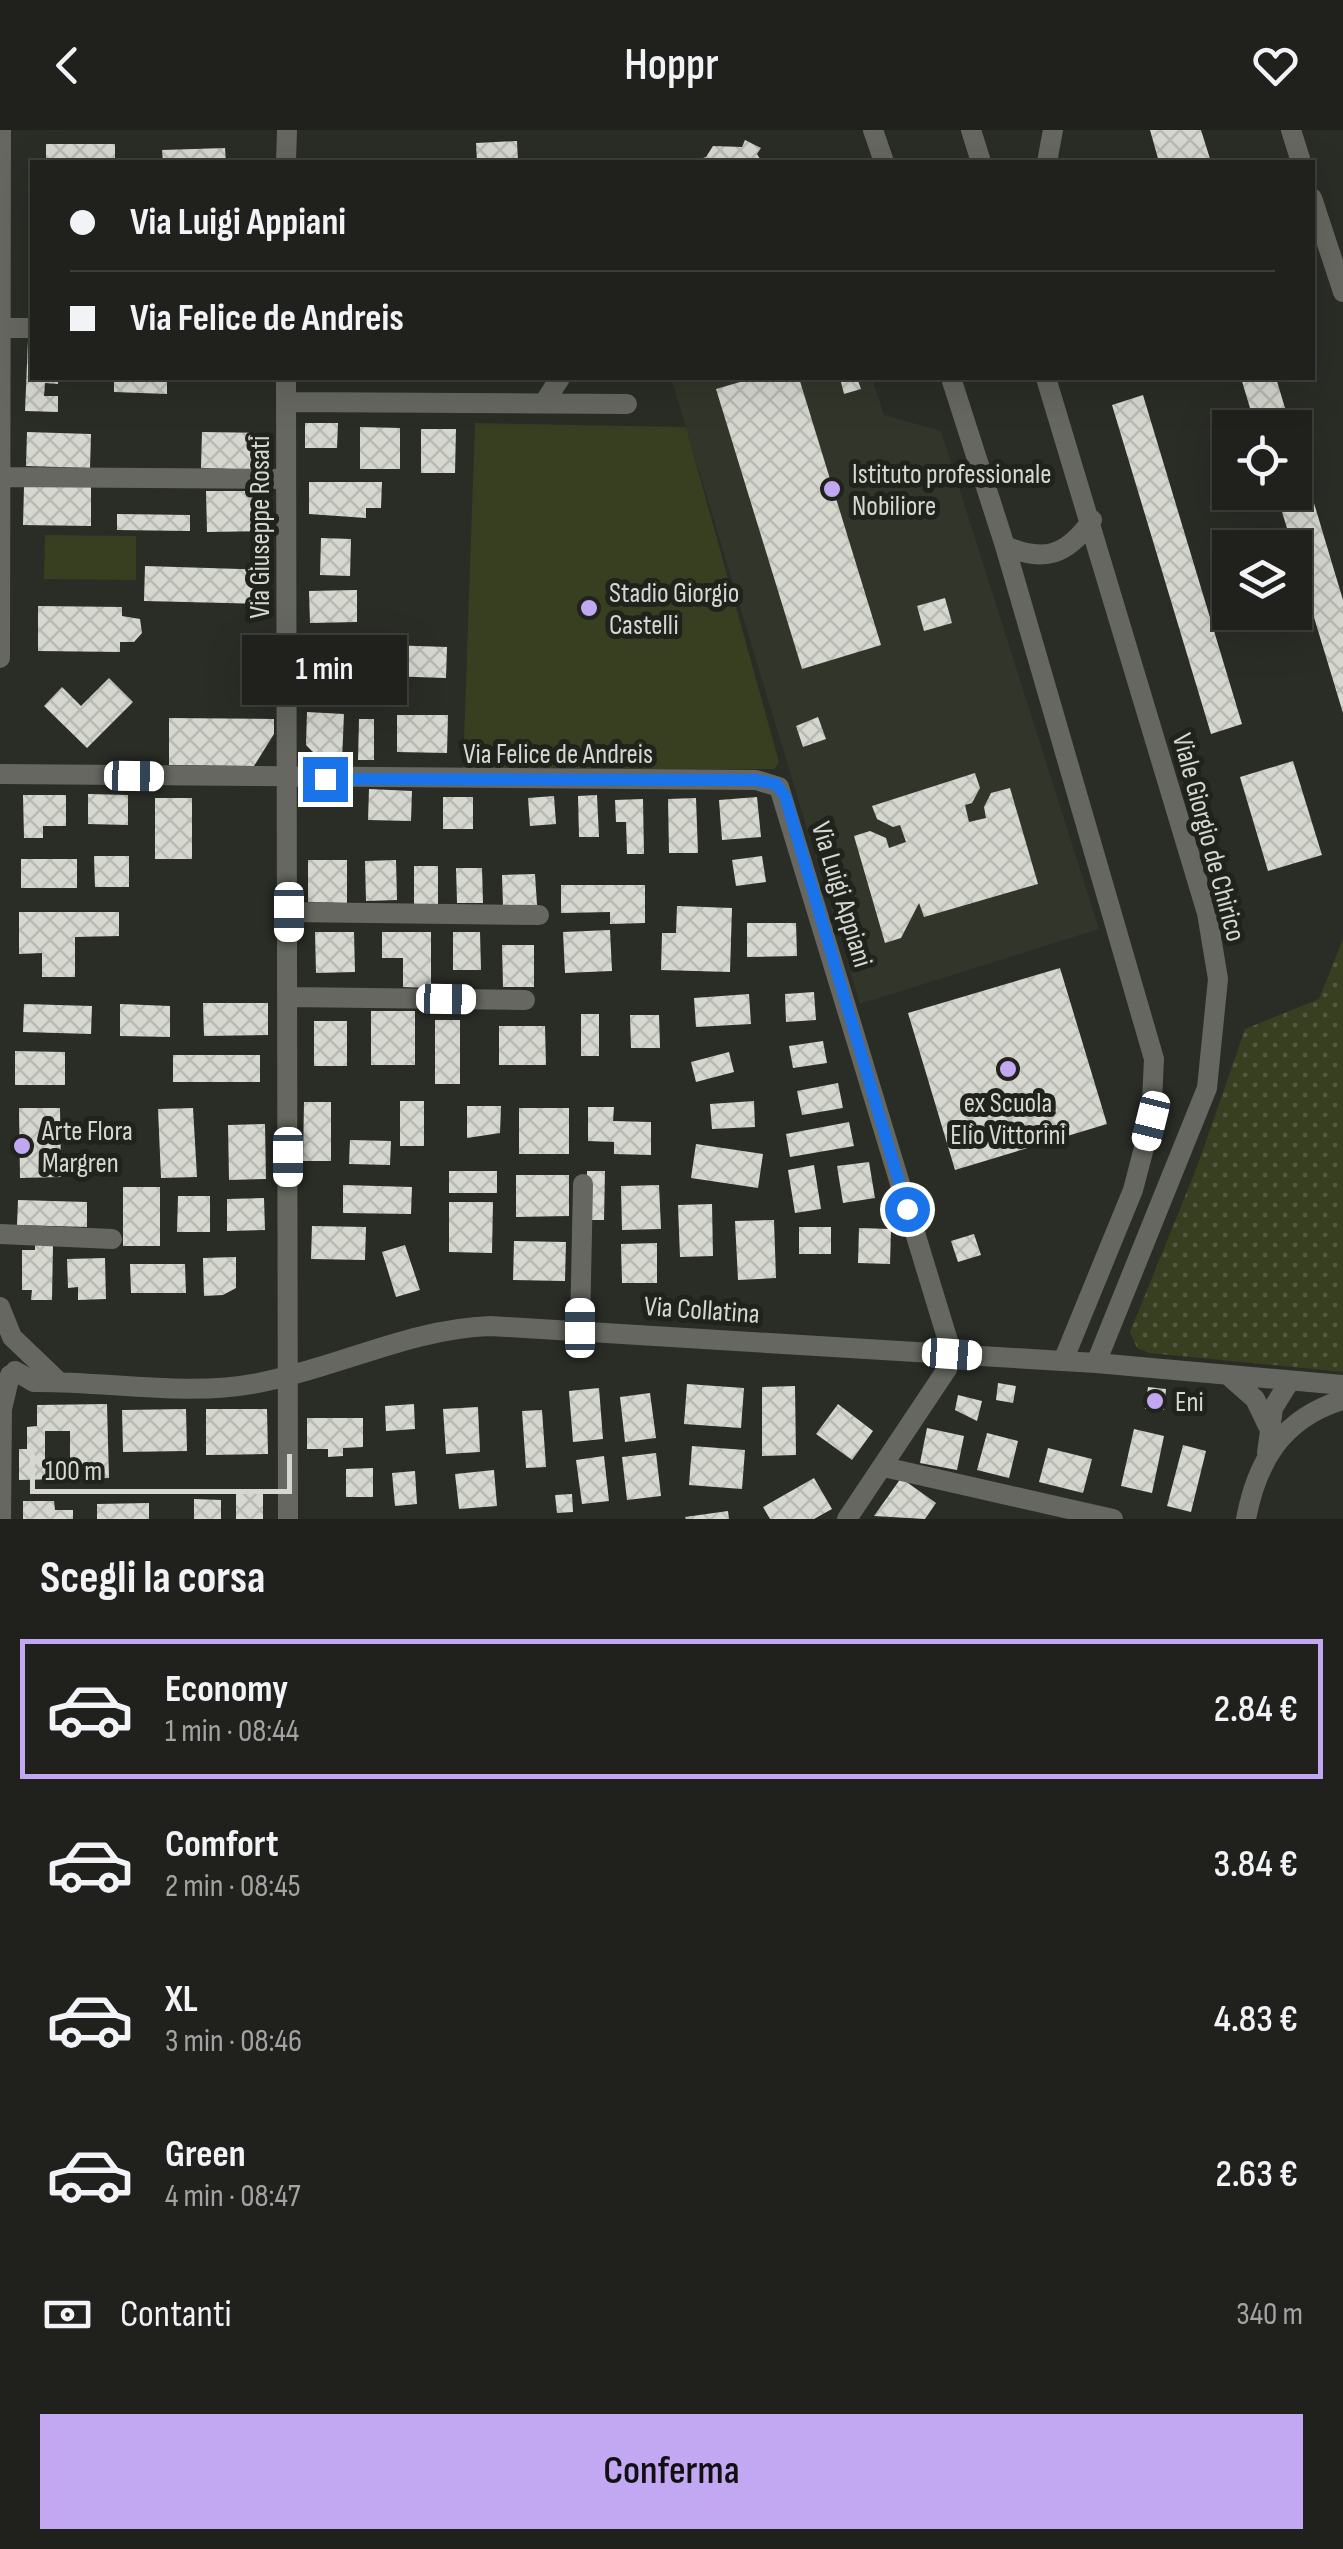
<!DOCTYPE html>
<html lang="it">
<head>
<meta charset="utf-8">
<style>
  body { margin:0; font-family:"Sofia Sans Condensed",sans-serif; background:#2d2e29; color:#f1f3f6; height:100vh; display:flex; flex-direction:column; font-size:38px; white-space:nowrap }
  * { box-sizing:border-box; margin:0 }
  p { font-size:32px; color:#a2a3a3 }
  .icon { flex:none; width:55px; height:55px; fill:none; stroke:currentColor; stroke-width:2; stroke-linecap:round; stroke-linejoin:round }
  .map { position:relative; height:1389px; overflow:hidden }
  .panel { display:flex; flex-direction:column; background:#20211c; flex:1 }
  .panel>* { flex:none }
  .guide { position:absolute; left:30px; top:30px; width:1285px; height:220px; border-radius:0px; box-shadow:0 10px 40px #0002,0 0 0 2px #3d3e3b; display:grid; align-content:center; height:220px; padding:0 40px; background:#20211c }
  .fabs { position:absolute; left:1212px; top:280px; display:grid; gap:20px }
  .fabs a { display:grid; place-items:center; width:100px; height:100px; border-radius:0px; background:#20211c; box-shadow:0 10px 40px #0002,0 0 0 2px #3d3e3b; font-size:50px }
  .scale { position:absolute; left:30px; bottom:25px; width:262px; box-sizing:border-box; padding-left:10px; border:5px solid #d6d7d3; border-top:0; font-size:28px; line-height:35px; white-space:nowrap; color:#d6d7d3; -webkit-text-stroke:8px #20221c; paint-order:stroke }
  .end { position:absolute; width:45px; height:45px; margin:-22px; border:12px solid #1a73e8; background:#fff; box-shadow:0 0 0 5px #fff }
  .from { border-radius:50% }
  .bubble { position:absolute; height:70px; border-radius:0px; background:#20211c; box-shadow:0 10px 40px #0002,0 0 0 2px #3d3e3b; font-size:32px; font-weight:600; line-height:70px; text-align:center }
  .car { position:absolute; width:30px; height:60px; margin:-30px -15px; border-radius:12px; box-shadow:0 0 8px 2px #0007; background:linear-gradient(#fff 24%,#345 0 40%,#fff 0 76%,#345 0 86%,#fff 0) }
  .guide b { display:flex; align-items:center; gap:35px; height:95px; font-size:38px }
  .guide b+b { border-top:2px solid #3d3e3b }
  .guide i { width:25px; height:25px; background:#f1f3f6 }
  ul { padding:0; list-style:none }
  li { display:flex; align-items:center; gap:30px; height:140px; margin:0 20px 15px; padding:0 20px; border:5px solid transparent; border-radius:0px }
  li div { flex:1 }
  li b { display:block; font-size:38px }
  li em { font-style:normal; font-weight:600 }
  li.active { border-color:#c2a7f2 }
  li>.icon { width:90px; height:90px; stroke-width:1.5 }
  h2 { padding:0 40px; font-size:45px; line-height:120px }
  .pay { display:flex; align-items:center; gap:25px; height:110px; padding:0 40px; font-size:38px }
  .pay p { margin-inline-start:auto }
  .cta { display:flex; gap:20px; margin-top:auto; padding:20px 40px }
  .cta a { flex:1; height:115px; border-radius:0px; background:#c2a7f2; color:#111; font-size:40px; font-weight:600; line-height:115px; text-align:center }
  header { display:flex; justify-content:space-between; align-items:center; height:130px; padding:0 40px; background:#20211c; font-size:45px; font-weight:600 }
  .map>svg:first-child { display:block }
  .built { fill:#32362a }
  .grass { fill:url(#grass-dots) }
  .pitch { fill:#373f20 }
  .building { fill:url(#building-cross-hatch); fill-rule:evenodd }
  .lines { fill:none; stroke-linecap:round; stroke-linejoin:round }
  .minor { stroke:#656760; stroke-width:20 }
  .route { stroke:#1a73e8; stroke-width:12 }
  .poi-dot { fill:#c2a7f2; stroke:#20221c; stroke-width:4 }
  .labels { text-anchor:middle; stroke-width:10; stroke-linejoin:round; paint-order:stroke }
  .poi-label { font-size:28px; fill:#d6d7d3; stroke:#20221c; text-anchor:start }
  .street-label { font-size:28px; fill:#d6d7d3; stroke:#20221c }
</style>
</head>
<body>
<header><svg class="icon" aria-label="back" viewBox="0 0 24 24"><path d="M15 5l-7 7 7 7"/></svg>Hoppr<svg class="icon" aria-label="heart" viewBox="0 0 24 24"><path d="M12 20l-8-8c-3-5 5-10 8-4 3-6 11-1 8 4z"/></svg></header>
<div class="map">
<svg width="1343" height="1389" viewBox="0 0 1343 1389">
  <defs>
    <pattern id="grass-dots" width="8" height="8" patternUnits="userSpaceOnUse" patternTransform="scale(2.5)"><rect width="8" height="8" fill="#373f20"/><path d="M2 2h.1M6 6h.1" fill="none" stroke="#535a40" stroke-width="1.8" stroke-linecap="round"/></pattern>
    <pattern id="building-cross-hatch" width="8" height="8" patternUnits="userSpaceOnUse" patternTransform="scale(2.5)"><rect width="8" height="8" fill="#d6d8d0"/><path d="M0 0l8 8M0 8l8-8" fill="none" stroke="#b8bab3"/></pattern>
  </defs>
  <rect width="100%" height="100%" fill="#2a2c26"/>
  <path class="built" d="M671,248H872L884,285L941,301L1099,799L860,874Z"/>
  <path class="grass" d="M1343,809V1242L1149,1223L1137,1218L1130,1202L1197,1037L1245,899L1319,869Z"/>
  <path class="pitch" d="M475,293L686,297L779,632L775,639L463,640Z
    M45,405L136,406V450L44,449Z"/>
  <path class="building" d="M1150,0H1201L1211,32H1159Z
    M745,10L761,18L757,24L762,32H692L706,27L713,16L742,17Z
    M517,11L518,32H477L476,13Z
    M46,14H115V32H46Z
    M225,18L226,32H163L162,20Z
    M28,210H32V248H58V254L45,253L44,266H58V282L25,281Z
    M114,248H167V264L114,262Z
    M754,248H799L881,515L802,539L716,259Z
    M840,248H857L861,259L844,264Z
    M1241,248H1276L1291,298H1256Z
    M1143,265L1242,594L1211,604L1112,275Z
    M305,293H338L337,318H305Z
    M360,297L400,298V339H360Z
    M421,299H456L455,343H421Z
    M27,302L91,304L90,338L26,336Z
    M202,302L269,303L268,340L201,338Z
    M1296,313L1343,470V583L1276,362H1295Z
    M309,352H382L381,378H366V388L309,384Z
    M24,357H91V396L23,395Z
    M206,361H264L265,401L207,402Z
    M117,384L190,385V401L117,400Z
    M321,408L351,409L350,446L320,445Z
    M145,436L268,440L267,474L144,471Z
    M357,460V492L310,493L309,461Z
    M945,468L952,493L924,501L917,476Z
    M38,476L122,477V486L140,489L142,503L134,512H120V522L38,521Z
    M387,515L447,517L446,548L386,546Z
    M308,517H343V558H308Z
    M109,548L133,572L87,618L44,576L62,557L81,576Z
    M307,582L344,584L342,630L320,629L306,615Z
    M397,585H448L447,623L397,622Z
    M818,587L826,609L803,617L796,596Z
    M169,588L274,589V604L254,636L169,635Z
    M359,589H374V630H358Z
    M1293,631L1322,725L1268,741L1240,647Z
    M975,643L980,658L972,673L965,675L969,692L986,688L984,677L991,663L1010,658L1038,754L924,787L919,773L901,808L885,813L854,706L870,701L886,708L889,718L906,712L900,695L893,697L877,689L872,676Z
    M369,659L412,661L411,691L368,690Z
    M88,664L128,665V695L88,694Z
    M23,665H66V696H43V708H24Z
    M597,665L599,707H579L578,666Z
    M554,666L556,694L530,696L528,668Z
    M443,667H473V699H443Z
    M757,667L761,707L722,710L719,670Z
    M155,668H192V729H155Z
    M696,668L698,723H669L668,669Z
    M643,669L644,724H627L626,692H616L615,670Z
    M94,726H129V757H95Z
    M762,726L766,752L736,756L732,730Z
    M21,729H77V758H21Z
    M308,730H347V773L308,772Z
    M396,730L397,770L366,771L365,731Z
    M414,736H438V774H414Z
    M456,738H482L483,773H457Z
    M535,744L537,775L503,776L502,745Z
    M561,755H645V793L610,794V782L561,783Z
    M677,776L732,778L730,842L661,840L662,803H676Z
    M19,782H119V806L75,807V847H42V823L19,824Z
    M747,793H796L797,826L747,827Z
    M610,800L612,841L565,843L563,802Z
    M315,802H354L355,842L316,843Z
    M382,802H431V858L403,857V828H382Z
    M453,802H480L481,840H453Z
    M502,815H534V857H503Z
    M1060,838L1107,994L955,1040L908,883Z
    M814,862L816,890L786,892L785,864Z
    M749,864L751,894L696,897L694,868Z
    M203,873H268V905L204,906Z
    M24,874L92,876L91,904L23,902Z
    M120,874L170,876V907L120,906Z
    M371,881H415V935H371Z
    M581,884H599V926H581Z
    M630,885H659L660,918H631Z
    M435,890H460V954H435Z
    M314,891H347V936H314Z
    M499,896H545L546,935H499Z
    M823,911L827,933L793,938L789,916Z
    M15,921L65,922V955H15Z
    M729,922L734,942L696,952L691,932Z
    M173,925H260V952H173Z
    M838,953L843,978L802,985L797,961Z
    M400,971H424V1016H400Z
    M754,971L755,997L712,999L710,974Z
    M304,972H331V1031H303Z
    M467,976H501L500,1003L467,1008Z
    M588,977H614L613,991L651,992V1025L614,1024V1012L588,1011Z
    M19,978H60L61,1047L20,1048Z
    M193,978L197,1047L161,1048L158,979Z
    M519,978H569V1024H519Z
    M849,992L854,1016L790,1027L786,1004Z
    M265,994L266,1049L229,1050L228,995Z
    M350,1010L391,1011L390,1035L349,1034Z
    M696,1014L763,1024L758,1058L691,1048Z
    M869,1032L875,1068L843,1073L837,1036Z
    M814,1035L821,1079L795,1083L788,1040Z
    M449,1041H497V1063H449Z
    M587,1041H605L604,1090H586Z
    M516,1045H569V1086L516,1087Z
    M343,1055L412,1057L411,1084L343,1083Z
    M659,1055L661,1099L622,1100L621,1056Z
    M123,1057H160V1116H123Z
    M178,1066H210V1102H177Z
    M264,1068L265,1100L227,1101V1069Z
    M18,1070L87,1072V1097L17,1095Z
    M449,1072H493L492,1123L449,1122Z
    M712,1074L713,1126L680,1127L678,1075Z
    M774,1090L776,1148L738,1150L735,1091Z
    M312,1096L366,1097L365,1130L311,1129Z
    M799,1097H831V1124H799Z
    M859,1098L891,1099L890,1134L858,1133Z
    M974,1104L981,1125L958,1132L951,1111Z
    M514,1111L566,1112L565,1151L513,1150Z
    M657,1113V1153H622L621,1114Z
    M35,1115H53L52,1170H31L32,1160H22V1120H35Z
    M405,1115L420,1160L396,1167L382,1122Z
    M236,1127V1158L223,1165L204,1166L203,1128Z
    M105,1128L106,1169L78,1170V1157L68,1158L67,1129Z
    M130,1134H185L186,1163H131Z
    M998,1253L1016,1256L1013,1273L996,1270Z
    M687,1254L744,1258L741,1298L684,1294Z
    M795,1256L796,1325L762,1326V1257Z
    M1148,1257L1166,1259L1164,1280L1145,1279Z
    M599,1258L603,1309L573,1312L569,1261Z
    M650,1263L656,1308L625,1312L620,1267Z
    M958,1265L982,1271L977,1291L955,1280Z
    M107,1274L109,1348L19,1350V1319H27V1297L37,1296V1275ZM45,1301H70V1330H45Z
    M414,1274L415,1299L386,1301L385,1276Z
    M838,1274L873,1301L852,1330L816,1304Z
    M478,1277L480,1322L446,1324L443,1279Z
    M186,1279L187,1321L123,1322L122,1280Z
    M206,1279H267L268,1324L206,1325Z
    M542,1280L546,1337L526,1338L522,1281Z
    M307,1288H363V1317L343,1318V1326L328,1327V1319H307Z
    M927,1298L964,1306L957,1340L920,1333Z
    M1134,1299L1164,1306L1152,1363L1121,1356Z
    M987,1303L1018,1311L1009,1348L977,1340Z
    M1183,1315L1206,1321L1191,1382L1167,1376Z
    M692,1316L745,1320L742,1359L689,1355Z
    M1048,1318L1092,1329L1083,1363L1039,1352Z
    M656,1323L661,1366L627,1370L622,1327Z
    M604,1326L609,1371L582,1374L576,1330Z
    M373,1338V1367H346V1339Z
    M494,1340L497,1376L459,1379L455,1344Z
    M415,1341L417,1374L395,1376L392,1343Z
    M814,1348L832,1379L814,1389H770L763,1377Z
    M901,1348L936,1373L925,1389L874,1386Z
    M236,1364H263V1389H236Z
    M572,1364L573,1382L557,1383L555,1365Z
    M194,1369L221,1370V1389H194Z
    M23,1371H54L55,1380H73V1389H23Z
    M149,1373V1389H97V1374Z
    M728,1381L729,1389H686L685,1387Z"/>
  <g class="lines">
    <path class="minor" d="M873,0L884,32
      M971,0L981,32
      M1291,0L1301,32
      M286,32L287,0
      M1047,32L1053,0
      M1312,68L1343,162
      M2,198H32
      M286,248L288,1389
      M951,248L1005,416L1154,929L1151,991L1133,1060L1063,1231
      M1046,248L1207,783L1218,849L1207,958L1096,1233
      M286,272L627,274
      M544,273L560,248
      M2,347L286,349
      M1005,416C1045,433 1067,425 1092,390
      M0,528L1,0
      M0,644L756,650L779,657L952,1224L947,1239L847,1389
      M289,782L539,785
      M289,867L525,870
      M0,1104L112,1109
      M0,1177L12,1207L58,1251
      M580,1198L583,1054
      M15,1241L34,1252C107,1251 186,1267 258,1253C337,1238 409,1199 490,1196L1096,1233L1343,1255
      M1230,1247L1255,1269L1268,1296
      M1267,1323L1273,1278L1288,1254
      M884,1337L1113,1389
      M1,1389L2,1279L10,1245
      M1246,1389C1257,1331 1282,1290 1339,1271"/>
  </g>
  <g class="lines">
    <path class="route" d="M325,649L756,650L776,654L785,666L907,1079"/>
  </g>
  <g class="poi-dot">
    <circle cx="832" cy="359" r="10"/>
    <circle cx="589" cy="478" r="10"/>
    <circle cx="1008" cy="939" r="10"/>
    <circle cx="22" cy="1016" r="10"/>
    <circle cx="1155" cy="1271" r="10"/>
  </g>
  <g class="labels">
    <g class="poi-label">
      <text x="852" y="353">Istituto professionale<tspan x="852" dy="32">Nobiliore</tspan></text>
      <text x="609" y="472">Stadio Giorgio<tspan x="609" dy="32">Castelli</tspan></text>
      <text x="1008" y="982" text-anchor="middle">ex Scuola<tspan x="1008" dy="32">Elio Vittorini</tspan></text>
      <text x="42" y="1010">Arte Flora<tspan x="42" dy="32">Margren</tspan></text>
      <text x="1175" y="1281">Eni</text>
    </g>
    <g class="street-label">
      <text transform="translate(259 397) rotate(-90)" y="10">Via Giuseppe Rosati</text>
      <text x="558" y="633">Via Felice de Andreis</text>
      <text transform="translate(1210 707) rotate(75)" y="10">Viale Giorgio de Chirico</text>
      <text transform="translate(843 764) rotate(73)" y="10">Via Luigi Appiani</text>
      <text transform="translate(702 1179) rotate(4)" y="10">Via Collatina</text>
    </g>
  </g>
</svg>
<div class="fabs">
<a><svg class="icon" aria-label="locate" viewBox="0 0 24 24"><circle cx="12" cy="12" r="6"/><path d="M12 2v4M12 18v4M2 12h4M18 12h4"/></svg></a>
<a><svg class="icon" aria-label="layers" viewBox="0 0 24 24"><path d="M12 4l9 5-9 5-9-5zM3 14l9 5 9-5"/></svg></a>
</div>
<div class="scale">100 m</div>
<i class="end from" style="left:907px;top:1079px"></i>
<i class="end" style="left:325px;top:649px"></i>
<div class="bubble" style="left:242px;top:505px;width:165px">1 min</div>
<i class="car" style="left:134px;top:646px;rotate:91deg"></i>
<i class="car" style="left:289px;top:782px;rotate:180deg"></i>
<i class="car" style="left:446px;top:869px;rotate:91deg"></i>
<i class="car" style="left:1151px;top:991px;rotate:194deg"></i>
<i class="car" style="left:288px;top:1027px;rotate:180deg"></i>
<i class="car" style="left:580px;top:1198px;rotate:0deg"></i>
<i class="car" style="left:952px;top:1224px;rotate:94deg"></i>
<div class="guide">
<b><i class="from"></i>Via Luigi Appiani</b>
<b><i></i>Via Felice de Andreis</b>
</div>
</div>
<section class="panel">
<h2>Scegli la corsa</h2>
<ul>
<li class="active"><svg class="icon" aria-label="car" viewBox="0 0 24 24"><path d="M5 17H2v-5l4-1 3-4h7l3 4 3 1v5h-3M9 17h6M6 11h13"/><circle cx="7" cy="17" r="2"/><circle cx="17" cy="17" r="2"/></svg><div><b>Economy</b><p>1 min · 08:44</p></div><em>2.84 €</em></li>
<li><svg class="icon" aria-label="car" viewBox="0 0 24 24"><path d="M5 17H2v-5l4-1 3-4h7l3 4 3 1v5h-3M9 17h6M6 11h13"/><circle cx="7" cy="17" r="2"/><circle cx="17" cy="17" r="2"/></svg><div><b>Comfort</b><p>2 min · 08:45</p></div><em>3.84 €</em></li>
<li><svg class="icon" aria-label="car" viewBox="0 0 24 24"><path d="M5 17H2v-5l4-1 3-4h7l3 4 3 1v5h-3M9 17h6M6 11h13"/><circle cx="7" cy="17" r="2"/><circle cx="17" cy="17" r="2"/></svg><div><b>XL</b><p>3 min · 08:46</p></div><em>4.83 €</em></li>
<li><svg class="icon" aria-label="car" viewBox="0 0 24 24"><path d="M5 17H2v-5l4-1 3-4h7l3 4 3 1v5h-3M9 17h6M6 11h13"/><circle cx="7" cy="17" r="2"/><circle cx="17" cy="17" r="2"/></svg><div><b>Green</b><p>4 min · 08:47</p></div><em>2.63 €</em></li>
</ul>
<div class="pay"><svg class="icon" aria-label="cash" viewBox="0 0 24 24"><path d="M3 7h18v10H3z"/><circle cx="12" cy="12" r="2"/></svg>Contanti<p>340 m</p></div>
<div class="cta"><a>Conferma</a></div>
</section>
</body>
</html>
